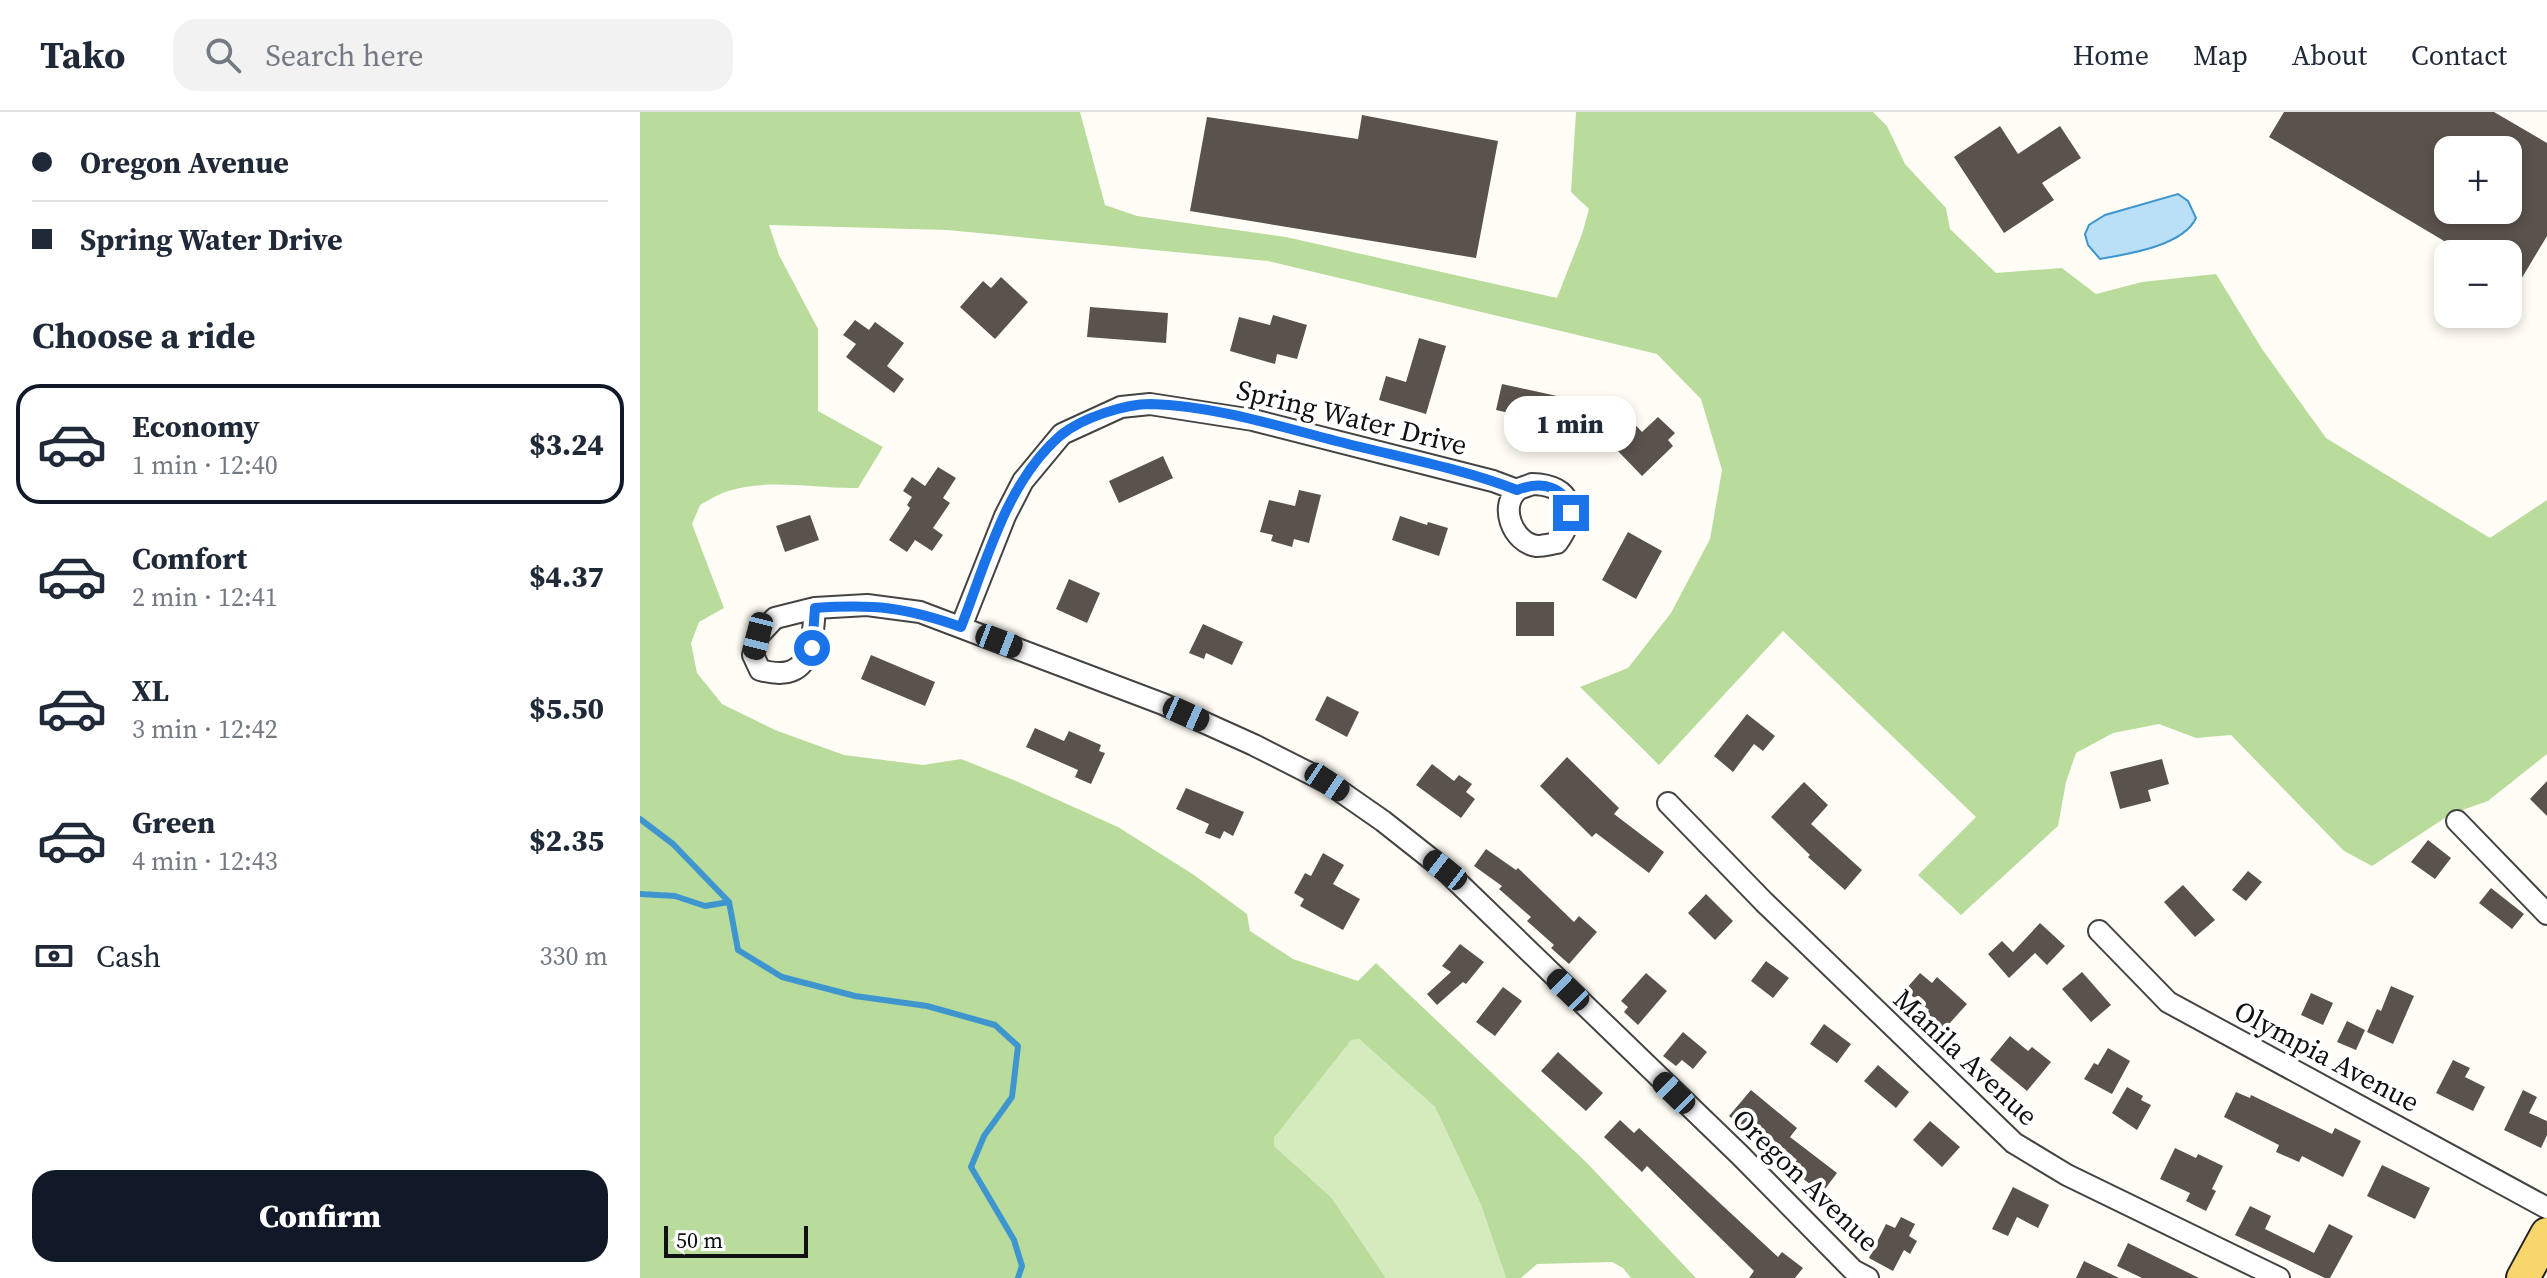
<!DOCTYPE html>
<html lang="en">
<head>
<meta charset="utf-8">
<style>
  body { margin:0; font-family:"Source Serif 4",serif; background:#f2f2f3; color:#1f2937; height:100vh; display:flex; flex-direction:column; font-size:30px; white-space:nowrap }
  * { box-sizing:border-box; margin:0 }
  p { font-size:26px; color:#747a83 }
  .icon { flex:none; width:44px; height:44px; fill:none; stroke:currentColor; stroke-width:2; stroke-linecap:round; stroke-linejoin:round }
  .map { position:relative; flex:1; overflow:hidden }
  .details { display:flex; flex-direction:column; background:#fff; width:640px }
  .details>* { flex:none }
  .top-card { display:grid; align-content:center; height:176px; padding:0 32px; background:#fff }
  .controls { position:absolute; left:1794px; top:24px; display:grid; gap:16px }
  .controls a { display:grid; place-items:center; width:88px; height:88px; border-radius:16px; background:#fff; box-shadow:0 4px 12px #0003; font-size:40px }
  .scale { position:absolute; left:24px; bottom:20px; width:144px; box-sizing:border-box; padding-left:8px; border:4px solid #111; border-top:0; font-size:22px; line-height:28px; white-space:nowrap; color:#111; -webkit-text-stroke:6px #fff; paint-order:stroke }
  .end { position:absolute; width:36px; height:36px; margin:-18px; border:10px solid #1a73e8; background:#fff; box-shadow:0 0 0 4px #fff }
  .from { border-radius:50% }
  .bubble { position:absolute; height:56px; border-radius:24px; background:#fff; box-shadow:0 4px 12px #0003; font-size:26px; font-weight:800; line-height:56px; text-align:center }
  .car { position:absolute; width:24px; height:48px; margin:-24px -12px; border-radius:10px; box-shadow:0 0 6px 2px #0007; background:linear-gradient(#222 24%,#8ab4d8 0 40%,#222 0 76%,#8ab4d8 0 86%,#222 0) }
  .top-card b { display:flex; align-items:center; gap:28px; height:76px; font-size:30px }
  .top-card b+b { border-top:2px solid #e0e1e3 }
  .top-card i { width:20px; height:20px; background:#1f2937 }
  ul { padding:0; list-style:none }
  li { display:flex; align-items:center; gap:24px; height:120px; margin:0 16px 12px; padding:0 16px; border:4px solid transparent; border-radius:24px }
  li div { flex:1 }
  li b { display:block; font-size:30px }
  li em { font-style:normal; font-weight:800 }
  li.active { border-color:#111827 }
  li>.icon { width:72px; height:72px; stroke-width:1.5 }
  h2 { padding:0 32px; font-size:36px; line-height:96px }
  .pay { display:flex; align-items:center; gap:20px; height:88px; padding:0 32px; font-size:30px }
  .pay p { margin-inline-start:auto }
  .cta { display:flex; gap:16px; margin-top:auto; padding:16px 32px }
  .cta a { flex:1; height:92px; border-radius:24px; background:#111827; color:#fff; font-size:32px; font-weight:800; line-height:92px; text-align:center }
  header { display:flex; align-items:center; gap:48px; box-sizing:border-box; height:112px; padding:0 40px; background:#fff; border-bottom:2px solid #e0e1e3 }
  header strong { font-size:38px }
  nav { display:flex; gap:44px; margin-inline-start:auto; font-size:28px }
  .search { width:560px; height:72px; background:#f2f2f3; display:flex; align-items:center; gap:20px; box-sizing:border-box; padding:0 28px; border-radius:24px; color:#747a83; font-size:30px }
  main { display:flex; flex:1; min-height:0 }
  .map>svg:first-child { display:block }
  .green { fill:#d5ebbd }
  .forest { fill:#b9dc9c }
  .water { fill:#b9e0f7; stroke:#3f96cf; stroke-width:2 }
  .lines { fill:none; stroke-linecap:round; stroke-linejoin:round }
  .stream { stroke:#3f96cf; stroke-width:6 }
  .building { fill:#5a524d; fill-rule:evenodd }
  .minor-casing { stroke:#444; stroke-width:24 }
  .primary-casing { stroke:#222; stroke-width:36 }
  .minor { stroke:#fff; stroke-width:20 }
  .primary { stroke:#f9d66b; stroke-width:32 }
  .route { stroke:#1a73e8; stroke-width:10 }
  .labels { text-anchor:middle; stroke-width:8; stroke-linejoin:round; paint-order:stroke }
  .street-label { font-size:28px; fill:#111; stroke:#fff }
</style>
</head>
<body>
<header>
<strong>Tako</strong>
<div class="search"><svg class="icon" aria-label="search" viewBox="0 0 24 24"><circle cx="10" cy="10" r="6"/><path d="M15 15l6 6"/></svg>Search here</div>
<nav><a>Home</a><a>Map</a><a>About</a><a>Contact</a></nav>
</header>
<main>
<section class="details">
<div class="top-card">
<b><i class="from"></i>Oregon Avenue</b>
<b><i></i>Spring Water Drive</b>
</div>
<h2>Choose a ride</h2>
<ul>
<li class="active"><svg class="icon" aria-label="car" viewBox="0 0 24 24"><path d="M5 17H2v-5l4-1 3-4h7l3 4 3 1v5h-3M9 17h6M6 11h13"/><circle cx="7" cy="17" r="2"/><circle cx="17" cy="17" r="2"/></svg><div><b>Economy</b><p>1 min · 12:40</p></div><em>$3.24</em></li>
<li><svg class="icon" aria-label="car" viewBox="0 0 24 24"><path d="M5 17H2v-5l4-1 3-4h7l3 4 3 1v5h-3M9 17h6M6 11h13"/><circle cx="7" cy="17" r="2"/><circle cx="17" cy="17" r="2"/></svg><div><b>Comfort</b><p>2 min · 12:41</p></div><em>$4.37</em></li>
<li><svg class="icon" aria-label="car" viewBox="0 0 24 24"><path d="M5 17H2v-5l4-1 3-4h7l3 4 3 1v5h-3M9 17h6M6 11h13"/><circle cx="7" cy="17" r="2"/><circle cx="17" cy="17" r="2"/></svg><div><b>XL</b><p>3 min · 12:42</p></div><em>$5.50</em></li>
<li><svg class="icon" aria-label="car" viewBox="0 0 24 24"><path d="M5 17H2v-5l4-1 3-4h7l3 4 3 1v5h-3M9 17h6M6 11h13"/><circle cx="7" cy="17" r="2"/><circle cx="17" cy="17" r="2"/></svg><div><b>Green</b><p>4 min · 12:43</p></div><em>$2.35</em></li>
</ul>
<div class="pay"><svg class="icon" aria-label="cash" viewBox="0 0 24 24"><path d="M3 7h18v10H3z"/><circle cx="12" cy="12" r="2"/></svg>Cash<p>330 m</p></div>
<div class="cta"><a>Confirm</a></div>
</section>
<div class="map">
<svg width="1907" height="1166" viewBox="0 0 1907 1166">
  <rect width="100%" height="100%" fill="#fffdf5"/>
  <path class="green" d="M711,927H719L795,995L841,1093L866,1166H746L691,1085L634,1034V1026Z"/>
  <path class="forest" d="M0,0H440L465,93L497,104L646,125L917,186L942,122L949,97L931,80L936,0H1233L1247,14L1265,52L1306,96L1310,117L1356,161L1422,156L1456,182L1502,170L1576,162L1622,237L1686,326L1850,426L1907,388V642L1848,689L1811,702L1732,754L1704,739L1591,623L1556,626L1519,612L1473,621L1436,641L1426,670L1418,714L1321,803L1278,763L1336,705L1143,519L1019,653L940,575L988,556L1031,501L1070,427L1082,358L1061,287L1017,242L628,149L307,118L129,113L139,143L178,217V299L243,335L218,376C175,377 129,366 88,379C78,382 69,388 60,393L52,412L84,496L59,510L51,531L57,561L82,592L135,618L204,643L283,653L321,647L376,669L478,715L554,763L607,802L610,819L653,847L718,869L736,851L947,1051L1056,1166H991L983,1156L972,1150L897,1152L881,1166H866L841,1093L795,995L719,927L711,928L634,1026V1034L691,1085L746,1166H0Z"/>
  <path class="water" d="M1538,82L1548,89L1556,106C1543,134 1488,142 1460,147L1448,133L1445,122L1449,113L1465,103Z"/>
  <g class="lines">
    <path class="stream" d="M0,707L33,732L89,790
      M0,782L35,784L65,794L89,790L98,838L142,865L215,884L287,894L355,913L378,934L372,985L344,1024L331,1055L374,1128L382,1154L378,1166"/>
  </g>
  <path class="building" d="M1644,0H1854L1907,31V124L1868,189V142H1826L1629,25ZM1808,38H1868V98H1808Z
    M722,3L858,29L836,146L550,99L567,5L718,27Z
    M1360,14L1378,42L1420,14L1441,46L1402,71L1414,88L1364,121L1314,45Z
    M361,165L388,190L355,227L320,195L343,169L351,176Z
    M450,195L528,201L526,231L447,225Z
    M633,203L667,213L657,247L637,242L635,252L590,239L599,205L630,213Z
    M215,208L229,218L235,210L264,231L247,254L264,267L254,281L206,245L216,232L203,223Z
    M779,226L806,234L786,302L739,288L746,264L766,270Z
    M862,272L917,284L912,306L893,302L892,306L856,298Z
    M985,302L1002,320L1018,305L1035,321L1028,328L1033,334L1002,364L976,337L981,333L967,318Z
    M523,344L533,366L479,391L469,369Z
    M298,355L316,366L303,386L310,391L293,416L303,423L292,439L275,428L267,440L249,428L270,396L267,393L272,385L263,379L272,365L285,374Z
    M659,378L681,383L669,431L654,427L652,435L631,429L633,423L620,420L629,388L655,394Z
    M170,403L179,428L145,440L136,414Z
    M760,404L787,413L788,410L808,416L799,444L752,428Z
    M988,420L1022,439L996,487L962,468Z
    M429,467L460,481L447,511L416,497Z
    M876,490H914V524H876Z
    M563,512L603,530L592,553L566,541L564,547L549,541Z
    M231,543L295,570L285,594L221,567Z
    M687,584L719,600L707,625L675,608Z
    M1107,602L1135,624L1123,639L1114,632L1093,660L1074,644Z
    M395,616L424,629L429,619L461,633L459,639L465,641L451,672L435,665L438,658L386,635Z
    M927,645L979,696L974,702L1024,740L1009,761L956,721L952,725L900,674Z
    M1522,647L1529,672L1508,678L1511,689L1480,697L1470,660Z
    M792,652L814,669L819,663L832,672L826,680L835,687L821,706L776,673Z
    M1907,669V704L1890,687Z
    M1164,670L1188,693L1171,712L1222,758L1205,778L1168,745L1170,743L1131,705Z
    M546,676L604,700L593,724L584,719L580,727L565,721L569,712L536,697Z
    M1788,728L1811,746L1795,767L1771,750Z
    M846,737L876,758L878,756L934,810L939,804L957,820L929,852L911,836L914,833L887,809L891,805L859,777L862,774L834,754Z
    M683,741L704,753L693,772L720,787L703,818L660,794L664,787L654,781L665,761L671,764Z
    M1608,759L1622,770L1606,789L1592,778Z
    M1543,773L1575,808L1555,825L1524,790Z
    M1851,776L1884,802L1872,817L1839,791Z
    M1066,782L1093,809L1075,828L1048,801Z
    M1400,811L1425,834L1407,853L1395,841L1369,866L1348,842L1362,829L1373,840Z
    M820,832L844,850L826,872L823,870L797,893L787,882L811,860L802,854Z
    M1126,849L1149,866L1133,886L1111,869Z
    M1442,860L1471,893L1451,910L1422,877Z
    M1006,861L1027,879L998,913L984,900L988,895L981,889Z
    M1280,861L1292,871L1297,865L1327,892L1300,922L1282,906L1289,898L1265,878Z
    M1751,874L1774,884L1753,932L1727,920L1737,897L1741,899Z
    M863,875L882,889L855,924L836,910Z
    M1671,881L1693,891L1683,913L1661,903Z
    M1707,909L1725,918L1716,938L1697,930Z
    M1184,912L1211,932L1197,951L1170,932Z
    M1043,920L1067,940L1053,957L1042,948L1036,954L1023,944Z
    M1370,924L1388,939L1392,935L1411,950L1387,979L1350,948Z
    M1468,936L1490,949L1472,982L1444,967L1454,951L1458,953Z
    M918,940L963,981L946,999L901,959Z
    M1813,948L1830,956L1825,965L1845,975L1833,999L1796,981Z
    M1238,953L1269,980L1256,996L1224,969Z
    M1487,975L1503,984L1501,988L1511,993L1497,1018L1472,1001Z
    M1111,978L1157,1016L1150,1025L1197,1061L1182,1081L1150,1057L1157,1048L1115,1012L1108,1020L1089,1004Z
    M1883,978L1897,985L1889,1001L1907,1009V1023L1901,1036L1864,1018Z
    M1596,980L1610,986L1611,983L1692,1022L1695,1016L1721,1029L1703,1065L1662,1044L1659,1050L1636,1040L1639,1033L1584,1005Z
    M980,1008L994,1021L999,1016L1138,1145L1142,1140L1163,1156L1155,1166H1109L1114,1159L1007,1054L1002,1060L964,1025Z
    M1290,1009L1320,1035L1302,1055L1273,1028Z
    M1535,1036L1556,1046L1558,1042L1583,1054L1572,1077L1576,1079L1566,1099L1546,1089L1550,1081L1520,1067Z
    M1742,1053L1790,1076L1775,1107L1727,1084Z
    M1373,1075L1409,1093L1398,1116L1377,1105L1368,1124L1352,1117Z
    M1610,1094L1631,1104L1625,1117L1674,1141L1689,1112L1713,1124L1690,1166H1685L1595,1123Z
    M1261,1105L1275,1112L1269,1124L1277,1129L1270,1142L1264,1138L1253,1159L1229,1146L1246,1112L1255,1116Z
    M1488,1131L1559,1166H1502L1477,1154Z
    M1444,1149L1479,1166H1436Z"/>
  <g class="lines">
    <g class="minor-casing">
      <path id="minor" d="M892,372C933,373 939,401 917,431C911,432 903,434 897,434C872,431 858,392 879,377C883,375 888,374 892,372Z
        M175,496C172,534 171,572 120,558L113,543L118,524L135,506L175,496L227,493L280,500L523,592L614,633L687,670L743,709L805,758L1100,1043L1213,1158L1228,1166
        M321,515L365,404L383,369L422,322L481,295L510,292L613,308L853,369L877,378
        M1028,691L1124,790L1374,1031L1427,1063L1639,1166
        M1817,709L1907,802
        M1459,819L1528,890L1907,1096"/>
    </g>
    <g class="primary-casing">
      <path id="primary" d="M1883,1166L1907,1122"/>
    </g>
    <use href="#minor" class="minor"/>
    <use href="#primary" class="primary"/>
  </g>
  <g class="lines">
    <path class="route" d="M172,536L175,496C234,492 265,495 321,515C346,451 366,370 421,323C442,306 484,292 511,292C578,294 644,316 708,332C764,346 823,357 877,378C901,369 926,373 931,401"/>
  </g>
  <g class="labels">
    <g class="street-label">
      <text transform="translate(712 305) rotate(14)" y="10">Spring Water Drive</text>
      <text transform="translate(1687 944) rotate(28)" y="10">Olympia Avenue</text>
      <text transform="translate(1326 945) rotate(43)" y="10">Manila Avenue</text>
      <text transform="translate(1166 1068) rotate(44)" y="10">Oregon Avenue</text>
    </g>
  </g>
</svg>
<div class="controls">
<a>+</a>
<a>−</a>
</div>
<div class="scale">50 m</div>
<i class="end from" style="left:172px;top:536px"></i>
<i class="end" style="left:931px;top:401px"></i>
<div class="bubble" style="left:864px;top:284px;width:132px">1 min</div>
<i class="car" style="left:118px;top:524px;rotate:194deg"></i>
<i class="car" style="left:359px;top:529px;rotate:111deg"></i>
<i class="car" style="left:546px;top:602px;rotate:114deg"></i>
<i class="car" style="left:687px;top:670px;rotate:124deg"></i>
<i class="car" style="left:805px;top:758px;rotate:308deg"></i>
<i class="car" style="left:928px;top:878px;rotate:314deg"></i>
<i class="car" style="left:1034px;top:981px;rotate:314deg"></i>
</div>
</main>
</body>
</html>
